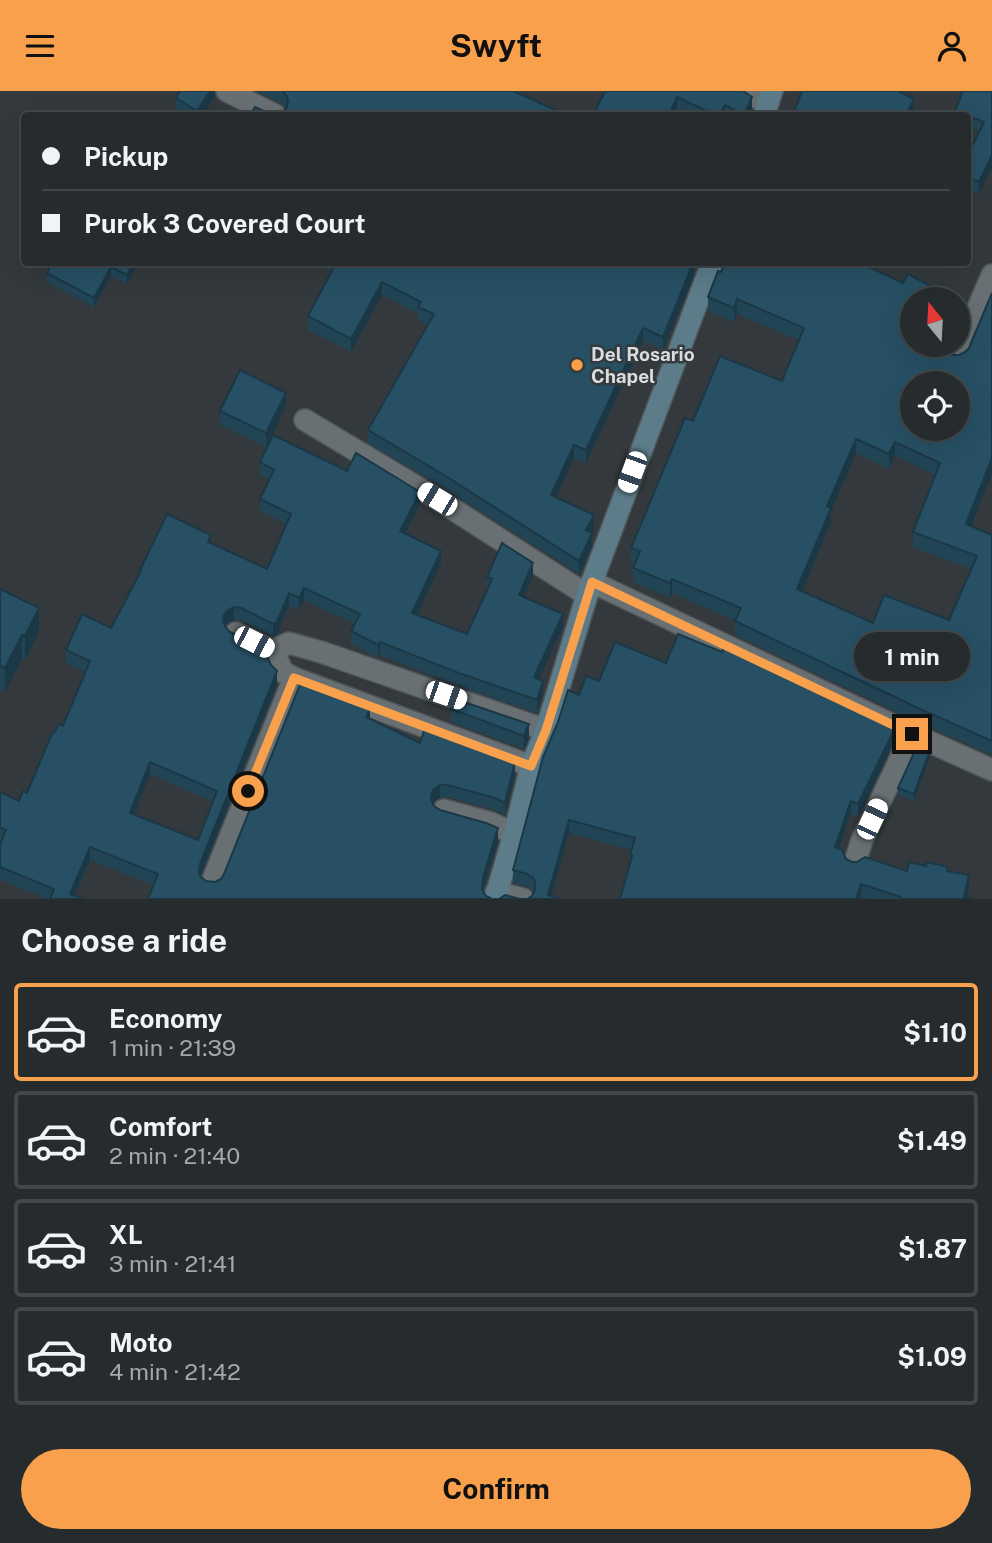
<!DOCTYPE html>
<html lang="en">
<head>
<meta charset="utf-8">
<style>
  body { margin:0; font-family:"Public Sans",sans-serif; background:#323739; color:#f1f3f6; height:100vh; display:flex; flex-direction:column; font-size:26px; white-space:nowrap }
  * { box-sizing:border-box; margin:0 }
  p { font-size:23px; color:#a4a7aa }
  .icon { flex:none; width:38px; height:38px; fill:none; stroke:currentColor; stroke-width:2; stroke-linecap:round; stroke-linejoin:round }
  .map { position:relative; height:808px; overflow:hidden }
  .side { display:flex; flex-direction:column; background:#262b2d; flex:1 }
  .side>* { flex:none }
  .guide { position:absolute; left:21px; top:21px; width:950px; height:154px; border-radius:7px; box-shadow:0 7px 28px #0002,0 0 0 2px #424749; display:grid; align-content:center; height:154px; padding:0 21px; background:#262b2d }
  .needle { width:46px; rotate:342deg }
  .tools { position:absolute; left:900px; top:196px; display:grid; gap:14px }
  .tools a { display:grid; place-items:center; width:70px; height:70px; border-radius:50%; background:#262b2d; box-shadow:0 7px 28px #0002,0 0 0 2px #424749; font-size:35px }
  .end { position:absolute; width:32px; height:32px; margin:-16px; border:9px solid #f8a04b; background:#111; box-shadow:0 0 0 4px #111 }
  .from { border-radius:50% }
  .bubble { position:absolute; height:49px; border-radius:24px; background:#262b2d; box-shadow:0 7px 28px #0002,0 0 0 2px #424749; font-size:23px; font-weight:700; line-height:49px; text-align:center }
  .car { position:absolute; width:21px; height:42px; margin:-21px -10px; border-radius:9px; box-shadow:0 0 5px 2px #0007; background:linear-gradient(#fff 24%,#345 0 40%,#fff 0 76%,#345 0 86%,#fff 0) }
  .guide b { display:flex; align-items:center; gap:24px; height:66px; font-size:26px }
  .guide b+b { border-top:2px solid #424749 }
  .guide i { width:18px; height:18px; background:#f1f3f6 }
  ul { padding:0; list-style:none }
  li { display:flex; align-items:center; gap:21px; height:98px; margin:0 14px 10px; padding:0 7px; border:4px solid #424749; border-radius:7px }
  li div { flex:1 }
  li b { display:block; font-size:26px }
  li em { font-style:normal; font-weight:700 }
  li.current { border-color:#f8a04b }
  li>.icon { width:63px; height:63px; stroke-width:1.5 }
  h2 { padding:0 21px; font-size:32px; line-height:84px }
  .button { display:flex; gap:14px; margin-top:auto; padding:14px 21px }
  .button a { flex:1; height:80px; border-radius:42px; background:#f8a04b; color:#111; font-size:28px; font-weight:700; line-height:80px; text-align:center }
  header { display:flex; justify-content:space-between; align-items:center; height:91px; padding:0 21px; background:#f8a04b; color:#111; font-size:32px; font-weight:700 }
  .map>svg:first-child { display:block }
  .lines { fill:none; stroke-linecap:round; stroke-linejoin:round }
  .street-casing { stroke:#4f5558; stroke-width:24 }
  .secondary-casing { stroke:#4f5558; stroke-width:24 }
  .street { stroke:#697073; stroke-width:21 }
  .secondary { stroke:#5c7c8a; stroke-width:21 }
  .wall { fill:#224556; fill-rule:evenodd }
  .shaded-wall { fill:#1b3846 }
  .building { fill:#275064; stroke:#1b3846; stroke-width:2; fill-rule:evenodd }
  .route { stroke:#f8a04b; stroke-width:9 }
  .poi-dot { fill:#f8a04b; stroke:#33393c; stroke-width:2.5 }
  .labels { text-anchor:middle; stroke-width:5; stroke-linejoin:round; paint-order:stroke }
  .poi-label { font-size:19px; font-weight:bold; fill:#d9dddf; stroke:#33393c; text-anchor:start }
</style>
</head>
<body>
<header><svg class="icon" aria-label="menu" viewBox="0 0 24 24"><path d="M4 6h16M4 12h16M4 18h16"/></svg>Swyft<svg class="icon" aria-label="person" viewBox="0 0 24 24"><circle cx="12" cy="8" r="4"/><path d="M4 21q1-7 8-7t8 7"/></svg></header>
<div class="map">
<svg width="992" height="808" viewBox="0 0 992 808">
  <rect width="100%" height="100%" fill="#33393c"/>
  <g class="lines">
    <g class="street-casing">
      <path id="street" d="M227,0L275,24
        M744,0L768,12
        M957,266L992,184
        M305,329L437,408L587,504
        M592,491L912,643L992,679
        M236,542L273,560
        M294,587L283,581L273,560L289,552L321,561L546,639
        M444,719L491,732L514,743
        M855,771L862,749L912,643
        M212,791L294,587L531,675
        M496,801L523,808"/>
    </g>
    <g class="secondary-casing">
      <path id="secondary" d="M764,24L772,0
        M495,808L514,743L531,675L546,639L587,504L712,172"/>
    </g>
    <use href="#street" class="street"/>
    <use href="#secondary" class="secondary"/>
  </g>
  <path class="wall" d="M215,0V5L203,24H182L176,20V7Z
    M256,0H513L567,24H250L270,23L276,24L282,22L286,17L281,12Z
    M605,0H743L752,19L749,24H688L677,19Z
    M802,0H906L904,4L914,22L913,24H793Z
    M992,0V76L979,103L968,98V64L979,41L968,37V24H955V20Z
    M138,172L127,193L111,185L94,216L47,191V182Z
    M316,172H694V184L663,259L643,250L586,372L574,367L556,406L594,437L592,442V455L579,483L444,397L368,352V339L428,234L418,229V223L382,204L351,261L308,239V225L332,180Z
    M731,172H876L873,177L948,254L946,258L947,260L953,264H959L965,261L969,257L992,202V382L971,435L992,444V664L918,631L735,544V529L672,502L670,507L633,491V477L634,473L631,471V457L693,330L782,290L799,249L737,223L734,231L708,220V206L721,181L729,175ZM856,362L889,378L895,365L935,384L913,441V456L971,478L949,529L873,532L802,500L831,431V420Z
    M286,315L266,356L220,334V320Z
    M260,371L347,380L420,413L405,443L441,472L417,524L467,543L487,499V486L533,485L523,506L563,536L539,588L543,602L537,622L456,594L380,564L378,567L351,553V540L355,533L304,509L299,519L289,515L277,543L273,545L241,530L234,529L228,532L225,536L226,537L277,593L201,784V786L206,790L215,791L221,788L370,628L420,652L515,683L505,724L495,719L447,706L440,707L434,710L433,713L434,715L498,750L483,800L153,794L90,769L75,805L83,808H48L0,789V753L1,750L0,749V701L19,710L27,702L55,641L63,635L86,581L66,572V559L111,537L140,482V479L211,452L267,478L286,433L260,420V408L269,389L260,384ZM150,683L213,711L198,749L134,724Z
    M0,498L39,541L25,569L22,568L5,601L0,598Z
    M666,572L895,649L858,726L851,722L839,757L846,768L852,771L907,780H948L969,797L967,806L973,808H868L861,806V808H620L630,772L631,759L569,742L551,805L527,808L532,805L534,802L533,799L527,796L513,792V779L579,604L599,590Z
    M451,618L529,647L524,658L451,631Z
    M930,666L914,710L898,704V697Z"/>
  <path class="shaded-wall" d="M210,0H215V5L203,24H197V20Z
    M677,6V19L675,24H669Z
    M752,6V19L749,24H744Z
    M914,8L913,24H906Z
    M725,14V24H720Z
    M992,64V76L979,103V91Z
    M133,172H138L127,193V184Z
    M694,172V184L663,259V246Z
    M869,172H876L867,189V175Z
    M111,176V185L94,216V207Z
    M382,191V204L351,261V248Z
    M737,208V223L734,231V217Z
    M960,210V225L957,232V217Z
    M643,237V250L586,372V359Z
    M286,302V315L266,356V342Z
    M856,348V362L831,420V431L797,512V498L827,415Z
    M895,351V365L889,378V363Z
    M574,354V367L551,417V404Z
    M992,367V382L966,448V433Z
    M420,401V413L400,453V440Z
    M594,424V437L592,442V455L579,483V470L586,439Z
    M441,460V472L412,535V522Z
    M533,472V485L519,516V504Z
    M672,488V502L670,507V492Z
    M304,497V509L299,519V507Z
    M289,502V515L277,543L273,545V533Z
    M234,516V529L228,532L224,537L223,530L224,524L228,519Z
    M39,517V541L25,569V545Z
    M563,523V536L534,598V586Z
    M22,544V568L5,601V577Z
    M380,551V564L378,567V554Z
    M277,580V593L200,786L199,794L200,773Z
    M543,590V602L537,622V609Z
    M370,617V629L366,626Z
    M529,633V647L524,658V645Z
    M895,637V649L858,726V713Z
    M930,659V666L914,710V703Z
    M150,671V683L130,735V722Z
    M515,671V683L505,724V712Z
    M440,694V707L434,710L431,716V704L434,698Z
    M851,710V722L835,769V756Z
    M569,729V742L550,808L548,804Z
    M498,737V750L483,798L482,808L483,786Z
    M90,756V769L73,808L70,803Z
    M969,784V797L967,808H964Z
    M861,793V808H856Z"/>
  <path class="building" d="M180,0H210L197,20L176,7Z
    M282,0H513L567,24H250L255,16L270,23L276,24L282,22L287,16L288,9L286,4Z
    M605,0H743L752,6L744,24L725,14L720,24H715L677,6L669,24H593Z
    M802,0H900V1L914,8L906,24H894L884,20L882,24H793Z
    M963,0H992V64L979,91L968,86V64L984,31L955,20Z
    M52,172H133L127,184L111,176L94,207L47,182Z
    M336,172H693L663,246L643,237L586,359L574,354L551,404L594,424L586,439L592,442L579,470L444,384L368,339L434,223L418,216L421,211L382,191L351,248L308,225Z
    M731,172H869L867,175L903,192L908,183L956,208H912V254H945L947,260L953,264H959L965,261L969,257L992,202V367L966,433L992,444V650L918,617L735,530L741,517L672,488L670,492L633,477L640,460L631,457L685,327L693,330L720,265L782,290L804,237L737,208L734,217L708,206L718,180L721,181L725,173L729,175ZM912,292H957V338H912ZM856,348L889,363L895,351L940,372L913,441L977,465L949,529L884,504L873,532L797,498L831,417L827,415Z
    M240,279L286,302L266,342L220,320Z
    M273,344L347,380L356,362L420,401L400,440L441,460L412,522L467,543L492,488L487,486L502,452L533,472L519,504L563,523L534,586L543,590L537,609L456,581L380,551L378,554L351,540L360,523L304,497L299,507L289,502L277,531L273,533L241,517L234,516L228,519L224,524L223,530L226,537L230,541L263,557L271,574L277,580L200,773L199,781L201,786L206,790L215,791L221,788L224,783L301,591L370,617L366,626L420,652L425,637L515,671L505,712L495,707L447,694H440L434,698L431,704V709L434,715L440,719L486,732L498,737L483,786L482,799L486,805L492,808H148L158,783L90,756L70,803L83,808H50L54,798L0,776V753L6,739L0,736V701L19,710L23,700L27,702L53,640L55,641L59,633L63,635L90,570L66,559L82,523L111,537L141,480L140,479L167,423L211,444L208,451L267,478L291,423L260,408L274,379L260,371ZM150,671L217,700L198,749L130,722Z
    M0,498L39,517L25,545L22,544L5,577L0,575Z
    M678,543L722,561L724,556L895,637L858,713L851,710L835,756L842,759L846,768L852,771H857L865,766L907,780L909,771L926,775L927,771L948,776L947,780L969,784L964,806L973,808H901V806L861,793L856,808H620L632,765L630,764L635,747L569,729L548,804L558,807L557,808H520H527L532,805L535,799V791L533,787L527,783L513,779L543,666L558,631L568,599L579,604L586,585L599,590L615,551L666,572Z
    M455,608L529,633L524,645L451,618Z
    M918,653L930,659L914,703L898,697Z
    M505,804L520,808H493H499Z"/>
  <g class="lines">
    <path class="route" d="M248,700L294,587L531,675L546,639L592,491L912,643"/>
  </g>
  <circle class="poi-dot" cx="577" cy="274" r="7"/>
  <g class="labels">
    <g class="poi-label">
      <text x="591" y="270">Del Rosario<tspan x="591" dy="22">Chapel</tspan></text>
    </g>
  </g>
</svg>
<div class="tools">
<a><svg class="needle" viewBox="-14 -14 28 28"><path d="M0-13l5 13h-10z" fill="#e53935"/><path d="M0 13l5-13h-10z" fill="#a4a7aa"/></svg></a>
<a><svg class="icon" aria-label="locate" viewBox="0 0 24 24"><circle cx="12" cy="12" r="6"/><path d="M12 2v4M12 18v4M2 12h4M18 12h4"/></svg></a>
</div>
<i class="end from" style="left:248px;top:700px"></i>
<i class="end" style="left:912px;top:643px"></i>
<div class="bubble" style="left:854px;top:541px;width:116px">1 min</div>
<i class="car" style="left:632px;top:381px;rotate:200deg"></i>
<i class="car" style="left:437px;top:408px;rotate:301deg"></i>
<i class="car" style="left:254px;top:551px;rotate:117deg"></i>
<i class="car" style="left:446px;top:604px;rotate:109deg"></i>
<i class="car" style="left:872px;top:728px;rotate:25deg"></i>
<div class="guide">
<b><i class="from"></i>Pickup</b>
<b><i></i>Purok 3 Covered Court</b>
</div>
</div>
<section class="side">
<h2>Choose a ride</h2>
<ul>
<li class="current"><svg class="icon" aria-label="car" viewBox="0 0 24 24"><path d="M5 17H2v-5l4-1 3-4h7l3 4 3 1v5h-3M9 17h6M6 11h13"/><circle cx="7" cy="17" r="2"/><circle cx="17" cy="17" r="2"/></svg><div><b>Economy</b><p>1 min · 21:39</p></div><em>$1.10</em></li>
<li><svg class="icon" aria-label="car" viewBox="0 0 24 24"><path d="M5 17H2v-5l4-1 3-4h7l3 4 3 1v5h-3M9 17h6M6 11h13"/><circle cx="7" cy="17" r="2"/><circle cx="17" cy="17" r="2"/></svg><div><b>Comfort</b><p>2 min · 21:40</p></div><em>$1.49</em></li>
<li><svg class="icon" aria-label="car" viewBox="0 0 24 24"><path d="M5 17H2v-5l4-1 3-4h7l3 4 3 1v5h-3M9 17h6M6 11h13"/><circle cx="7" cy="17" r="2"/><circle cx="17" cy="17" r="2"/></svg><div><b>XL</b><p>3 min · 21:41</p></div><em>$1.87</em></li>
<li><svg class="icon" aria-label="car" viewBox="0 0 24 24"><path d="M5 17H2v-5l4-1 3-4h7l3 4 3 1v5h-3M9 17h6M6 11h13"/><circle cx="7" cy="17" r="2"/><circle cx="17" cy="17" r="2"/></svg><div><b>Moto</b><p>4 min · 21:42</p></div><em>$1.09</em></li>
</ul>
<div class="button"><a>Confirm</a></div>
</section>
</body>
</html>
